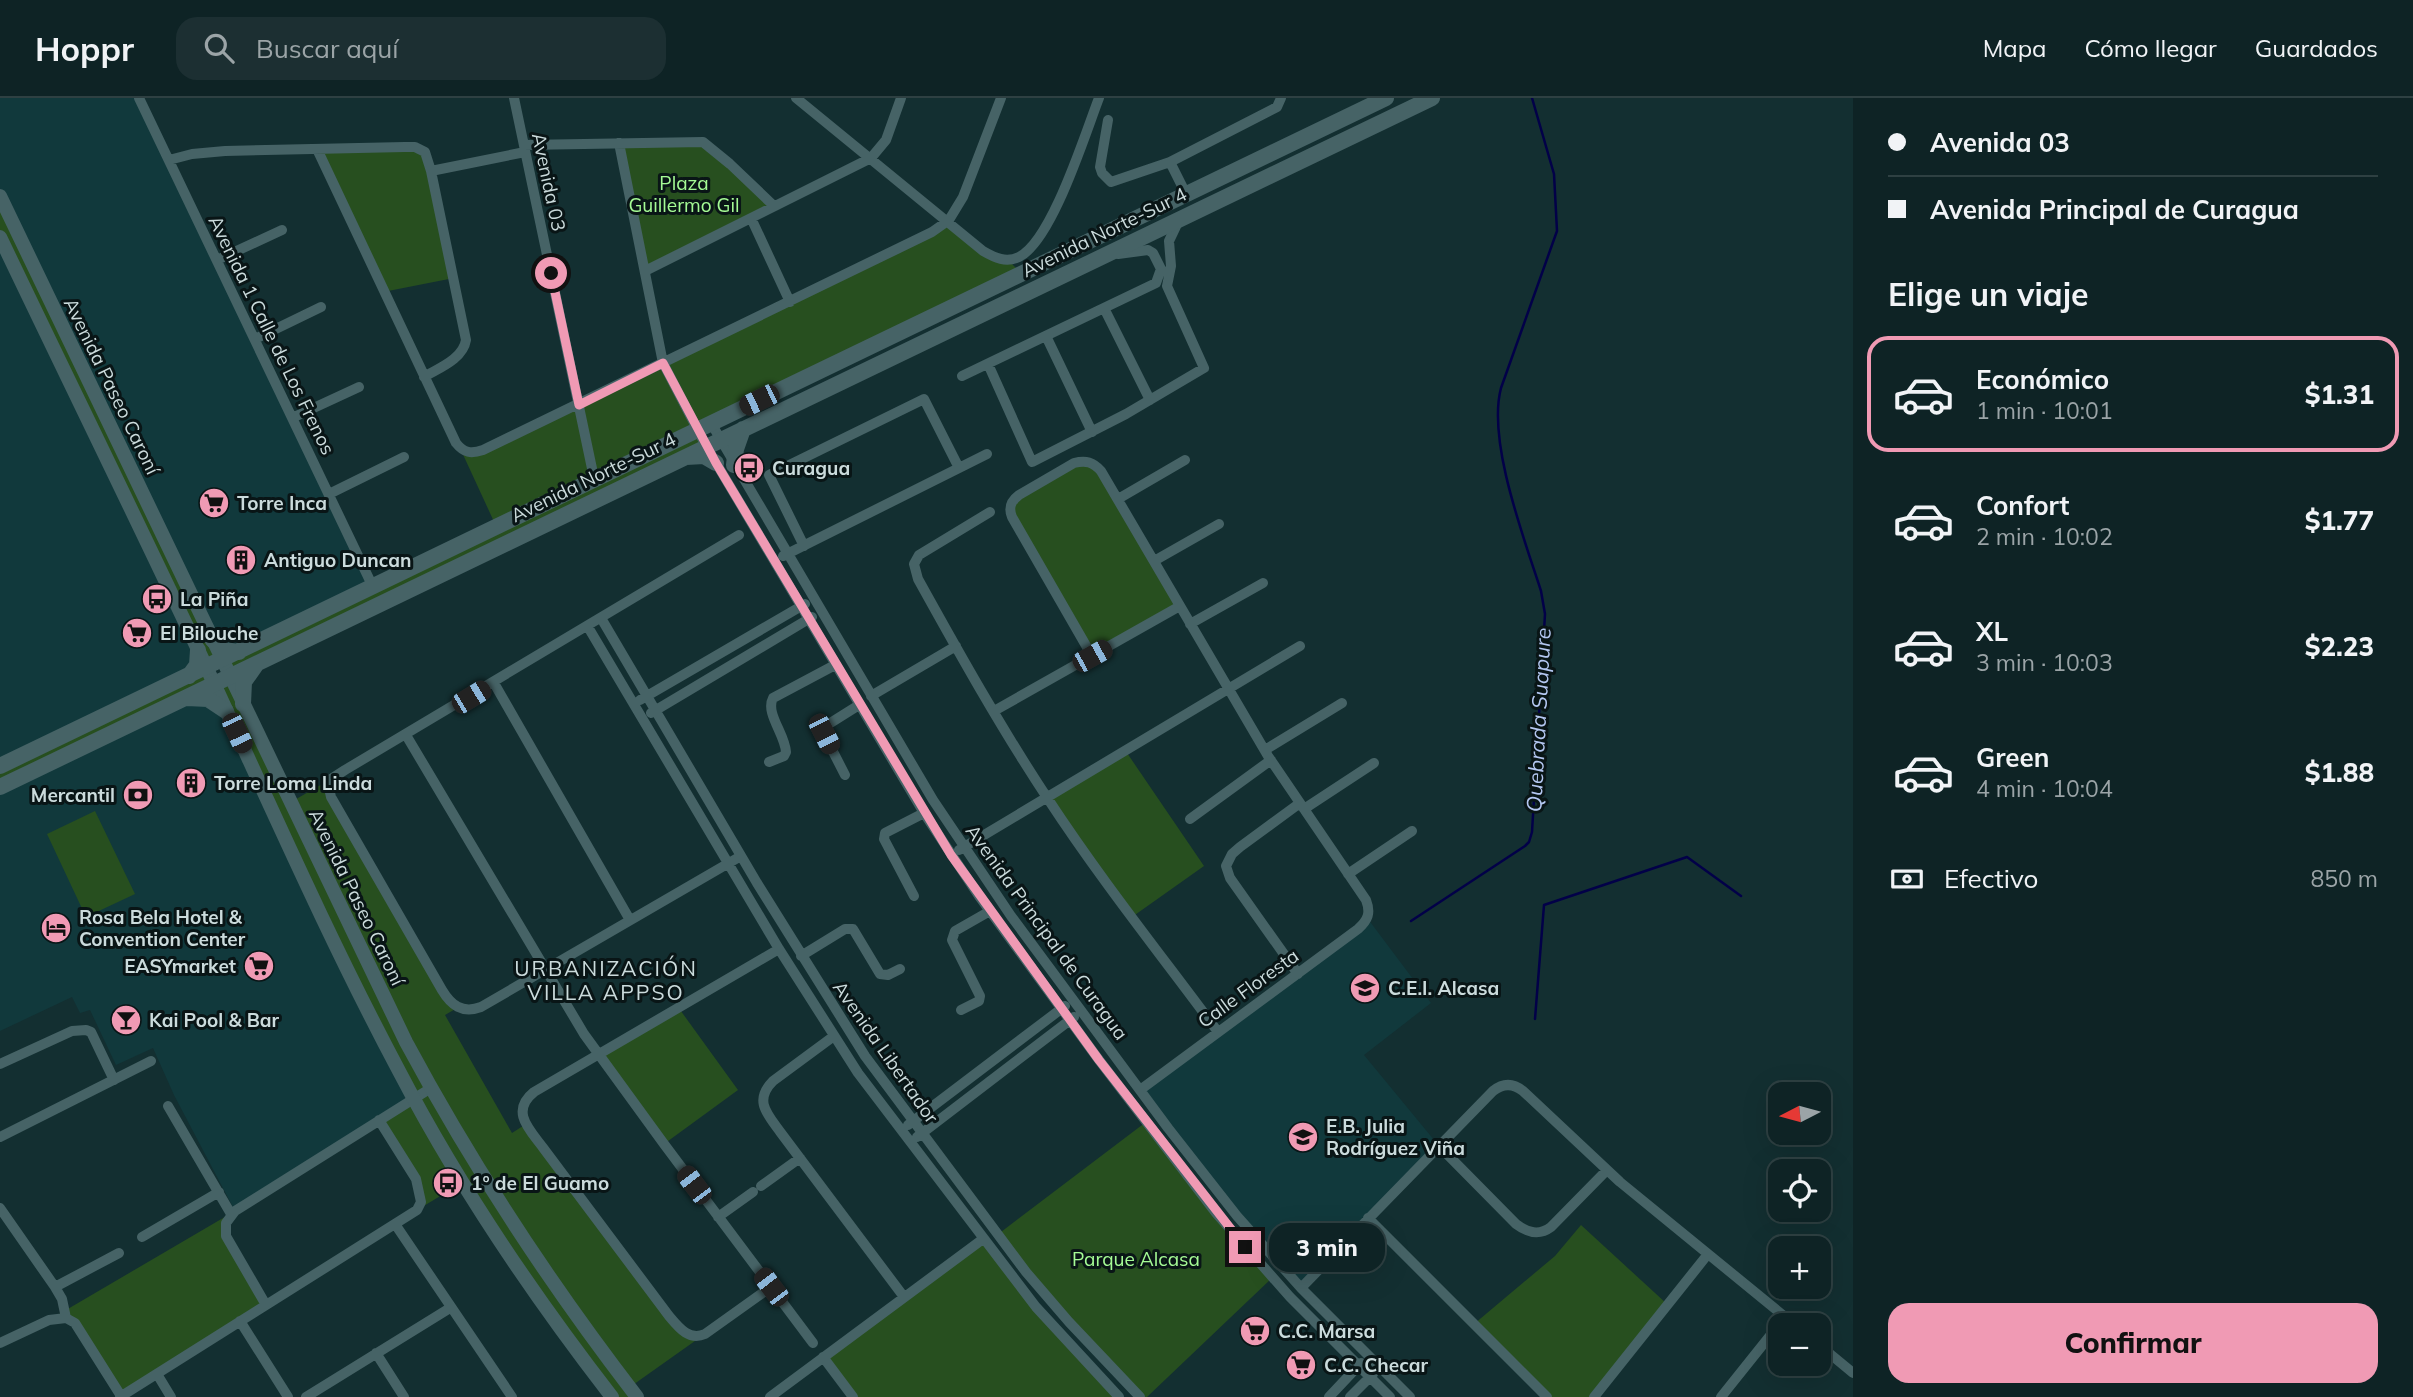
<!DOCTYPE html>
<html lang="es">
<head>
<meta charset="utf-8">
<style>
  body { margin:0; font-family:Mulish,sans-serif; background:#1c2f32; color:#f1f3f6; height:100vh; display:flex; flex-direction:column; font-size:26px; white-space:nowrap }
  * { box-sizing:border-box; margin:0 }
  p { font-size:23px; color:#9ba4a7 }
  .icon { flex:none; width:38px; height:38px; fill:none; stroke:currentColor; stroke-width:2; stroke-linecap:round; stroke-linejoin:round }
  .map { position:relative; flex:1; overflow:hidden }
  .details { display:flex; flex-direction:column; background:#0e2325; width:560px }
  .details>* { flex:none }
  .banner { display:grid; align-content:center; height:154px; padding:0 35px; background:#0e2325 }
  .needle { width:46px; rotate:264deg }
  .controls { position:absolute; left:1768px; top:984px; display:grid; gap:14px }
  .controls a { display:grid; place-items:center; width:63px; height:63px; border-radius:14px; background:#0e2325; box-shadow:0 7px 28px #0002,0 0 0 2px #2e4042; font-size:35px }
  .end { position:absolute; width:32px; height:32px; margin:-16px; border:9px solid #f09ab4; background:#111; box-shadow:0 0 0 4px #111 }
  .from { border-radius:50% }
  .bubble { position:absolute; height:49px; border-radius:21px; background:#0e2325; box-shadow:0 7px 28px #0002,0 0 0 2px #2e4042; font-size:23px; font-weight:800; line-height:49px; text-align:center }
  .car { position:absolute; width:21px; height:42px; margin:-21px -10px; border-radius:9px; box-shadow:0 0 5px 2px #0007; background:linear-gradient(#222 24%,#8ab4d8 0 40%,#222 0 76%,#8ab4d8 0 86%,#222 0) }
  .banner b { display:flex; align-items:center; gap:24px; height:66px; font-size:26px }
  .banner b+b { border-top:2px solid #2e4042 }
  .banner i { width:18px; height:18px; background:#f1f3f6 }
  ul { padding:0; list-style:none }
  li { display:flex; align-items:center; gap:21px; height:116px; margin:0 14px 10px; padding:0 21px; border:4px solid transparent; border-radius:21px }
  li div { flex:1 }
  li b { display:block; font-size:26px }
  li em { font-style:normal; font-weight:800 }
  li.selected { border-color:#f09ab4 }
  li>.icon { width:63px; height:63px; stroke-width:1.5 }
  h2 { padding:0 35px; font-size:32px; line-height:84px }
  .pay { display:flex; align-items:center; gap:18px; height:77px; padding:0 35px; font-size:26px }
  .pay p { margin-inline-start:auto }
  .action { display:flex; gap:14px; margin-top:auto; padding:14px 35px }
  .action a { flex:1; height:80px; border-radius:21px; background:#f09ab4; color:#111; font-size:28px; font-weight:800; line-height:80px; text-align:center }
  header { display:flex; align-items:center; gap:42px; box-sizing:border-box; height:98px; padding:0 35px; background:#0e2325; border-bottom:2px solid #2e4042 }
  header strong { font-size:33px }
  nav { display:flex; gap:38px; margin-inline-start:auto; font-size:24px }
  .search { width:490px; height:63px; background:#1c2f32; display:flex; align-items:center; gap:18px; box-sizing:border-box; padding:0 24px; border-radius:21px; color:#9ba4a7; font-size:26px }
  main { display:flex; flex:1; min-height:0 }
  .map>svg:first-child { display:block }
  .built { fill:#11393c }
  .green { fill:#274f1f; fill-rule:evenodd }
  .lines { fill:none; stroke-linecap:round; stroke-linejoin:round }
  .stream { stroke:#020048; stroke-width:2.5 }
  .minor { stroke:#466366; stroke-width:10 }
  .tertiary { stroke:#466366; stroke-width:14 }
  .secondary { stroke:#466366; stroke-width:16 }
  .route { stroke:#f09ab4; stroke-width:9 }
  .labels { text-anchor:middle; stroke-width:6; stroke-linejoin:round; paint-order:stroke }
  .street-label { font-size:19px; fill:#cbdbdc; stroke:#091516 }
  .park-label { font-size:19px; fill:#a5fb95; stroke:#091516 }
  .poi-label { font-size:19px; font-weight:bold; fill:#cbdbdc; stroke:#091516; text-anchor:start }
  .water-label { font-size:21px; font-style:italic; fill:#b4c7f1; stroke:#091516 }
  .neighbourhood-label { font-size:21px; letter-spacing:2px; fill:#cbdbdc; stroke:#091516 }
</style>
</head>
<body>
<header>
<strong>Hoppr</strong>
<div class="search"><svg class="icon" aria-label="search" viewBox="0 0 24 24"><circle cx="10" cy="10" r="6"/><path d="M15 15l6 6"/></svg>Buscar aquí</div>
<nav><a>Mapa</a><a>Cómo llegar</a><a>Guardados</a></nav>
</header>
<main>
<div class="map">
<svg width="1853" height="1299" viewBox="0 0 1853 1299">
  <rect width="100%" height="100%" fill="#132f31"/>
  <path class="built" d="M0,0H139L373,489L222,562L0,98Z
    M0,139L206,570L0,668Z
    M214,587L414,1000L235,1113L174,997L153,950L116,967L90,912L80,915L72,899L0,933V689Z
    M1368,821L1431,905L1364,957L1439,1048L1301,1190L1140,992Z"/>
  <path class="green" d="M698,43L774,108L645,173L619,45Z
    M317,51H421L454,180L383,194Z
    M0,98L222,562L496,428L460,350L470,355L949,122L983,153L1008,162L1021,175L698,332L706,348L230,580L291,704L331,681L329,690L457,910L445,917L512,1035L526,1026L677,1227L702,1238L630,1289L637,1299H612L462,1085L417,1112L421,1098L379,1022L413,1001L214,587L0,689V668L206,569L0,139ZM222,562L229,580L214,586L206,570Z
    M1074,365L1094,366L1180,508L1092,558L1012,419L1011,404Z
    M1125,652L1204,768L1132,819L1046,699Z
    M95,713L135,796L86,819L47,736Z
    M678,909L738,992L664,1046L598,956Z
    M1146,1024L1272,1180L1147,1299H1140L997,1137Z
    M235,1113L225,1129L266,1207L121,1298L75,1225L49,1222Z
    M1581,1127L1667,1206L1594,1299H1547L1474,1226L1555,1158Z
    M983,1141L1119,1299H853L823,1259Z"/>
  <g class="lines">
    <path class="stream" d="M1411,823L1525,748L1529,744L1532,734L1545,516L1541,493C1524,440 1487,343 1501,290L1557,133L1554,76L1532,0
      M1535,921L1544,807L1687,759L1741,798"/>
    <path class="minor" d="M139,0L373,489
      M514,0L594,380
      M796,0L983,153C995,160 1006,165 1019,159C1052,143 1085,36 1099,0
      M1108,22L1100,69L1102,75L1111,84L1170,64L1277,9L1281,0
      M619,45L663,265L706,348L924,715L979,798L1099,962L1216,1115L1290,1199L1390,1299
      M524,47L703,44L730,66L774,108
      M317,51L456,345C464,355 471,356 483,352L932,134L949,122L963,99L1001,0
      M169,62L192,56L225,53L405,49H415L425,54L431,73L466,242C463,261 439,270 424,279
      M1170,64L1186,96
      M431,73L525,54
      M751,120L790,204
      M217,162L282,132
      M645,173L871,60L886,42L901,0
      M1104,210L1150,302
      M1046,238L1092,334
      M255,241L321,209
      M988,266L1032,364L1126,316L1204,270L1167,188L1171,168L1169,143L1179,122
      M962,278L1156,185L1161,171L1153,155L1148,152L1118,156
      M292,320L359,289
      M711,325L933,702L1011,818L1168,1030L1237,1118L1301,1190L1410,1299
      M329,396L404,359
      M1118,401L1185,362
      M990,414L919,457L914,466L918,481C959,555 1001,630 1048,701C1101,782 1161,857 1218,934
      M739,437L345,672L331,681L329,690L331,699L442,892C451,907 462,916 481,909L741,758
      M804,448L769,377L924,301L959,370
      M783,458L987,356
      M1154,463L1219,426
      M601,520L757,785L865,958L1026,1174L1069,1224L1140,1299
      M1190,526L1263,485
      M588,529L779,851L858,975L1036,1209L1119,1299
      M1092,558L1012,419C1008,409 1011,403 1019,397L1074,365C1086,362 1093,364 1101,373L1268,658L1366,802C1371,815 1368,822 1358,831L1140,992
      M494,585L630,822
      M871,598L956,548
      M640,602L805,506
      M994,613L1180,508
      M651,615L812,519
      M406,637L584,936L664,1046L813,1245
      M1265,652L1342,605
      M769,664L784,658L786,654C785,636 765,615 773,600L835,567
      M845,677L824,636V629L859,607
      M1304,711L1374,665
      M1190,721L1271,662
      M959,752L1300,548
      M1348,776L1412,733
      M914,798L884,741L885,735L924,715
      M801,858L845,831H853L880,876L888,877L900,871
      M1298,876L1230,780L1226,768L1232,756L1240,749L1300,705
      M961,912L979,903L980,898L952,842L955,833L990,813
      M834,938L773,983C753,1003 768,1017 781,1035L904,1199
      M0,966L72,933L86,932L91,934L114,982
      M168,1008L231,1116
      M908,1027L1065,908
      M0,1039L151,963
      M917,1039L1074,919
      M1439,1048L1516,1126C1528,1135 1539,1138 1551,1129L1607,1072
      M761,1088L800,1060
      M0,1110L55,1189L62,1201L66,1220
      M718,1119L753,1094
      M1368,1120L1547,1299
      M395,1126L512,1299
      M142,1139L219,1094
      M55,1189L119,1155
      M771,1189L705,1236C689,1243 679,1230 669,1218L544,1051C531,1033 509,1014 534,994L779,851
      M1301,1190L1493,993C1503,985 1513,985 1523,993L1620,1084L1795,1227
      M266,1207L226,1138V1125L235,1113L431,990
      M240,1223L288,1299
      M0,1245L49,1222L66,1220L75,1225L121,1298
      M1818,1246L1853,1275
      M376,1255L404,1299
      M823,1259L853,1299
      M157,1276L171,1299
      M120,1299L417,1112L421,1104L416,1081L379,1022
      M306,1299L450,1210
      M770,1299L983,1141
      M1329,1299L1361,1265
      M1350,1299L1373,1276
      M1594,1299L1708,1156
      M1721,1299L1785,1219"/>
    <path class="tertiary" d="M0,98L406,944C473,1069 550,1186 637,1299
      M0,139C72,290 146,440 217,592C276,720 333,849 399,973C459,1088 533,1197 612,1299"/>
    <path class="secondary" d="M686,359L704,358L716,365
      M734,367L736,351L743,331
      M212,541L223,552L239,554
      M189,578L197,567L198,552
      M187,600L208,601L226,613
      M243,606L244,584L256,567
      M0,668L1386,0
      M0,689L1432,0"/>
  </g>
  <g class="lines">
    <path class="route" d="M551,175L579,307L663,265L716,365L951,757L1099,962L1245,1149"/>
  </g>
  <defs>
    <g id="bus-disc" transform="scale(1.575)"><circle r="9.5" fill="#f09ab4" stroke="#091516"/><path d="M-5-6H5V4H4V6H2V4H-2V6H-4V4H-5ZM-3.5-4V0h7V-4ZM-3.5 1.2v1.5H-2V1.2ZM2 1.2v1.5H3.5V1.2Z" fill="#111"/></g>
    <g id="supermarket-disc" transform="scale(1.575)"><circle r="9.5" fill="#f09ab4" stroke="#091516"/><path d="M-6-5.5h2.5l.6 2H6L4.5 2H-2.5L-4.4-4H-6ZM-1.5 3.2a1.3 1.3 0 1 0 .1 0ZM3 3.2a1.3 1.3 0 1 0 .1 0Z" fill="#111"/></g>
    <g id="building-disc" transform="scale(1.575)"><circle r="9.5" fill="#f09ab4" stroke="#091516"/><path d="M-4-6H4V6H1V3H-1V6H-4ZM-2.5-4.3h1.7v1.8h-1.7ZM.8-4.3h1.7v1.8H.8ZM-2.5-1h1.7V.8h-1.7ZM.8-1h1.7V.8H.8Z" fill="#111"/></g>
    <g id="bank-disc" transform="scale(1.575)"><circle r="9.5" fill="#f09ab4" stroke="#091516"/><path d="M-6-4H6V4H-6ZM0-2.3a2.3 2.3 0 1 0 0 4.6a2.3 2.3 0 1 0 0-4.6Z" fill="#111"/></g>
    <g id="hotel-disc" transform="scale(1.575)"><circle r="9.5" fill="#f09ab4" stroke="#091516"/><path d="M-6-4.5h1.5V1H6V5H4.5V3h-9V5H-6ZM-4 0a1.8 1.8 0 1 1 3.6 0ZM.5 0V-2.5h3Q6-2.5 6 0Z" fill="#111"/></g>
    <g id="school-disc" transform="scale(1.575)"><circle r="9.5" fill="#f09ab4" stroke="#091516"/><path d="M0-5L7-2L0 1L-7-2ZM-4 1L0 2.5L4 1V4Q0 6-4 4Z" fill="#111"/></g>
    <g id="bar-disc" transform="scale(1.575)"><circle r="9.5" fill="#f09ab4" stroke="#091516"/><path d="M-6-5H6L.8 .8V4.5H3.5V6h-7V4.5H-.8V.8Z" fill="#111"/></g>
  </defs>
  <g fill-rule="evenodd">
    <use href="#bus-disc" x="749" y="370"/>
    <use href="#supermarket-disc" x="214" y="405"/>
    <use href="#building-disc" x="241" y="462"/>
    <use href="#bus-disc" x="157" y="501"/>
    <use href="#supermarket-disc" x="137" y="535"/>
    <use href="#building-disc" x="191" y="685"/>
    <use href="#bank-disc" x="138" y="697"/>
    <use href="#hotel-disc" x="56" y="830"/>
    <use href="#supermarket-disc" x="259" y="868"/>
    <use href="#school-disc" x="1365" y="890"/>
    <use href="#bar-disc" x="126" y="922"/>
    <use href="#school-disc" x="1303" y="1039"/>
    <use href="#bus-disc" x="448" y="1085"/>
    <use href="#supermarket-disc" x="1255" y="1233"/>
    <use href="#supermarket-disc" x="1301" y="1267"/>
  </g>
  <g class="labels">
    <g class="street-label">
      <text transform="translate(549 84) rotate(78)" y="7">Avenida 03</text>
      <text transform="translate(1104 134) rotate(-26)" y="7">Avenida Norte-Sur 4</text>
      <text transform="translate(272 237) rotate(64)" y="7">Avenida 1 Calle de Los Frenos</text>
      <text transform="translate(112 288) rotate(64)" y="7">Avenida Paseo Caroní</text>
      <text transform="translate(593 379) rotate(-26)" y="7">Avenida Norte-Sur 4</text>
      <text transform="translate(357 799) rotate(64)" y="7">Avenida Paseo Caroní</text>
      <text transform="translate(1047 834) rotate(54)" y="7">Avenida Principal de Curagua</text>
      <text transform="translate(1248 890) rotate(-36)" y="7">Calle Floresta</text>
      <text transform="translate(886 954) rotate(55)" y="7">Avenida Libertador</text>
    </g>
    <g class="park-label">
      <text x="684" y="92">Plaza<tspan x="684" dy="22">Guillermo Gil</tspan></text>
      <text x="1136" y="1168">Parque Alcasa</text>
    </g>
    <g class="poi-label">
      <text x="772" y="377">Curagua</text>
      <text x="237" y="412">Torre Inca</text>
      <text x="264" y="469">Antiguo Duncan</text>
      <text x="180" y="508">La Piña</text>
      <text x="160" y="542">El Bilouche</text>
      <text x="214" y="692">Torre Loma Linda</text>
      <text x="115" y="704" text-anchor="end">Mercantil</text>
      <text x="79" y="826">Rosa Bela Hotel &amp;<tspan x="79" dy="22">Convention Center</tspan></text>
      <text x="236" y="875" text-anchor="end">EASYmarket</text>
      <text x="1388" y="897">C.E.I. Alcasa</text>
      <text x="149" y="929">Kai Pool &amp; Bar</text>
      <text x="1326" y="1035">E.B. Julia<tspan x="1326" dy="22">Rodríguez Viña</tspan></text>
      <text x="471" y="1092">1° de El Guamo</text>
      <text x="1278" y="1240">C.C. Marsa</text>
      <text x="1324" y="1274">C.C. Checar</text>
    </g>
    <g class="water-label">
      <text transform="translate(1539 622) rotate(-87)" y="7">Quebrada Suapure</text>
    </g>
    <g class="neighbourhood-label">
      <text x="606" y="878">URBANIZACIÓN<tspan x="606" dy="24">VILLA APPSO</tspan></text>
    </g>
  </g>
</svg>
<div class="controls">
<a><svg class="needle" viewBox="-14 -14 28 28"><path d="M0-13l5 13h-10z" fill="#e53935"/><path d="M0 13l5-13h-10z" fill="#9ba4a7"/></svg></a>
<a><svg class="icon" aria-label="locate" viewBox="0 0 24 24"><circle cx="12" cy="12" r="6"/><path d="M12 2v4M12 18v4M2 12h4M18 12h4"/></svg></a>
<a>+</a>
<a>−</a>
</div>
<i class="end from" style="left:551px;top:175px"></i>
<i class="end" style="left:1245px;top:1149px"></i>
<div class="bubble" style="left:1269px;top:1125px;width:116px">3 min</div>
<i class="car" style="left:759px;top:302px;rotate:244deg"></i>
<i class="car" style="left:1092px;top:558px;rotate:61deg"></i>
<i class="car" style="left:471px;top:599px;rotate:59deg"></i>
<i class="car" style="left:237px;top:635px;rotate:155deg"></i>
<i class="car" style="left:824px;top:636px;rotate:153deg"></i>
<i class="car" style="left:694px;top:1087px;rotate:323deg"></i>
<i class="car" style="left:771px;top:1189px;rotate:323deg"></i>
</div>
<section class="details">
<div class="banner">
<b><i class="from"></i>Avenida 03</b>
<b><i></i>Avenida Principal de Curagua</b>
</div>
<h2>Elige un viaje</h2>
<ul>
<li class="selected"><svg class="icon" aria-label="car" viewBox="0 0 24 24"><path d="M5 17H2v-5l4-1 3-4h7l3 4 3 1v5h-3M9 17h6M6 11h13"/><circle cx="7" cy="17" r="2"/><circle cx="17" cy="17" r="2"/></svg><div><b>Económico</b><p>1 min · 10:01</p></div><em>$1.31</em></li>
<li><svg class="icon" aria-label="car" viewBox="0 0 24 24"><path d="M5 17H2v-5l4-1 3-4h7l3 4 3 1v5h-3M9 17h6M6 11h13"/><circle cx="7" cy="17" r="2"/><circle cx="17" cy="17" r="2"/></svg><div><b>Confort</b><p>2 min · 10:02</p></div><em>$1.77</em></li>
<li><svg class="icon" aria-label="car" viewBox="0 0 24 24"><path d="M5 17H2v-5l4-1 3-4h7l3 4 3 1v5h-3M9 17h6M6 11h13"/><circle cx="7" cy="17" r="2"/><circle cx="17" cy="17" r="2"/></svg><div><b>XL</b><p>3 min · 10:03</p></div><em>$2.23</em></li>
<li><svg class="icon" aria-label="car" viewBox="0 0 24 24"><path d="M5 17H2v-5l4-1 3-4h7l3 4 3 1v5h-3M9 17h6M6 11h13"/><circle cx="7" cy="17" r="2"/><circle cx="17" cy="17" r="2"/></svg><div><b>Green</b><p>4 min · 10:04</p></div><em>$1.88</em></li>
</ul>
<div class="pay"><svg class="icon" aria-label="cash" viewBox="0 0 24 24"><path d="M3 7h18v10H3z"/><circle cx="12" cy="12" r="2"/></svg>Efectivo<p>850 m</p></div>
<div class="action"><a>Confirmar</a></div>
</section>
</main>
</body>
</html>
